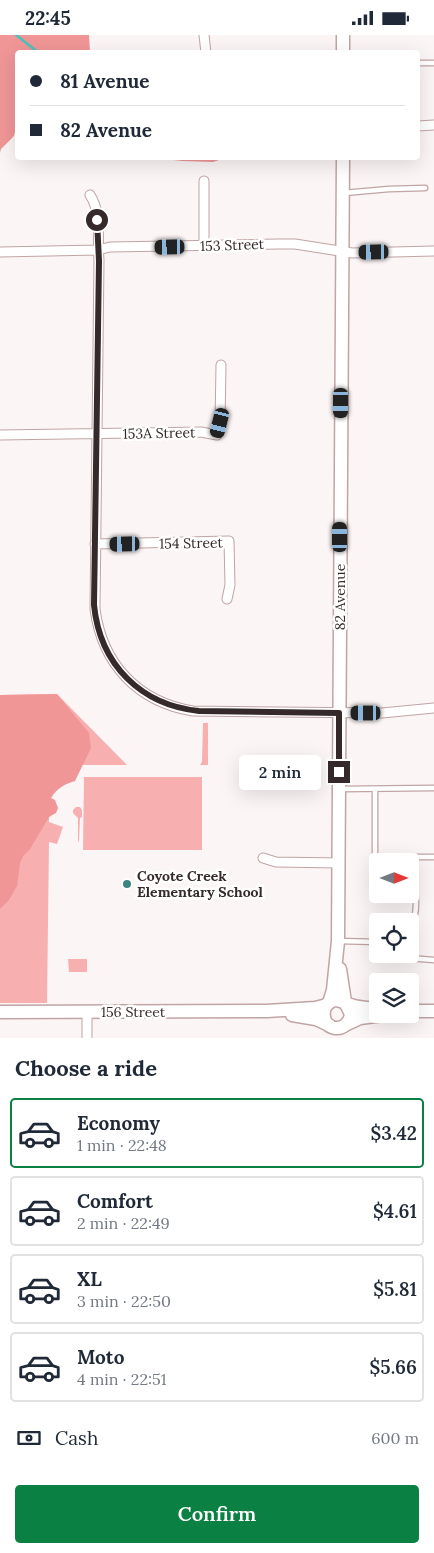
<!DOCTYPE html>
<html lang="en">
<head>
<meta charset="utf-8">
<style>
  body { margin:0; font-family:Lora,serif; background:#f2f2f3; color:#1f2937; height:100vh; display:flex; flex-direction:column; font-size:19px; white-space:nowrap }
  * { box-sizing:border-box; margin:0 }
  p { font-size:16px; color:#747a83 }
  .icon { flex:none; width:28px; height:28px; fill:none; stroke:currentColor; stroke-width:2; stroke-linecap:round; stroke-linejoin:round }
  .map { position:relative; height:1003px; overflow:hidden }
  .side { display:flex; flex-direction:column; background:#fff; flex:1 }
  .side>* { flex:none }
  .banner { position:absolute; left:15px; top:15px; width:405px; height:110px; border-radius:5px; box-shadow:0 5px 20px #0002; display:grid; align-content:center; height:110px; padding:0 15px; background:#fff }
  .needle { width:32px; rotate:90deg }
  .fabs { position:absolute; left:369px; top:818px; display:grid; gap:10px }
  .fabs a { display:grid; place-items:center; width:50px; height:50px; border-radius:5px; background:#fff; box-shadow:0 5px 20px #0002; font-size:25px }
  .end { position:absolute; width:22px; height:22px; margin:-11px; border:6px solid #352a29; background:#fff; box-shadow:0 0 0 2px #fff }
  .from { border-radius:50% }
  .bubble { position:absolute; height:35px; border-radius:5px; background:#fff; box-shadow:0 5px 20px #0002; font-size:16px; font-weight:600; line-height:35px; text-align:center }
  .car { position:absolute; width:15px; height:30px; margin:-15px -8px; border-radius:6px; box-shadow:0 0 4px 1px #0007; background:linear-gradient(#222 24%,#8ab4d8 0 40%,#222 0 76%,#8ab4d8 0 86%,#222 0) }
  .banner b { display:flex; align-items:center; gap:18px; height:48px; font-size:19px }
  .banner b+b { border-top:1px solid #e0e1e3 }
  .banner i { width:12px; height:12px; background:#1f2937 }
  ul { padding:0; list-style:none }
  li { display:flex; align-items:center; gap:15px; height:70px; margin:0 10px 8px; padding:0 5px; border:2px solid #e0e1e3; border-radius:5px }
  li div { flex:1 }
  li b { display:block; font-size:19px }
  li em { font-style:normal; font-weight:600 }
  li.on { border-color:#0b8043 }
  li>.icon { width:45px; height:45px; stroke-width:1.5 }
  h2 { padding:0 15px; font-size:22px; line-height:60px }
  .pay { display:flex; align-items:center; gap:12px; height:55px; padding:0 15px; font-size:19px }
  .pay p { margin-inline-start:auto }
  .action { display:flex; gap:10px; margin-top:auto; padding:10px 15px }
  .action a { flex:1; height:58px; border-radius:5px; background:#0b8043; color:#fff; font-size:20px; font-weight:600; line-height:58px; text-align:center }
  .status { display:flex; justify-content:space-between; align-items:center; height:35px; padding:0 25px; background:#fff; direction:ltr }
  .status svg { height:14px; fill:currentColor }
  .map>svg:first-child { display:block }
  .green { fill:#f7afaf }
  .forest { fill:#f09697 }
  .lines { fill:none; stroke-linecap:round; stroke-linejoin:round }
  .stream { stroke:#48c3bc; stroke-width:2.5 }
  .lane-casing { stroke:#c1a4a4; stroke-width:7 }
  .street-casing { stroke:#c1a4a4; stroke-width:11 }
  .secondary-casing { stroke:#c1a4a4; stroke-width:15 }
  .lane { stroke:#fff; stroke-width:4.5 }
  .street { stroke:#fff; stroke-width:9 }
  .secondary { stroke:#fff; stroke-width:12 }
  .route { stroke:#352a29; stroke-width:6 }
  .poi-dot { fill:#3c847f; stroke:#fff; stroke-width:2 }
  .labels { text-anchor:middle; stroke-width:5; stroke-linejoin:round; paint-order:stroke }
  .street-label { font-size:14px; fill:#352a29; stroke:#fff }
  .poi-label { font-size:14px; font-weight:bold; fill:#352a29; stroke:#fff; text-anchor:start }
</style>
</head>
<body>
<div class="status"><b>22:45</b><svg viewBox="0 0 49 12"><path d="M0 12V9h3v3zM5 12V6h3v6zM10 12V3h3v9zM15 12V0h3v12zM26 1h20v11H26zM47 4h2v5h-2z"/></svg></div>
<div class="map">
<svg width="434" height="1003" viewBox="0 0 434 1003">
  <rect width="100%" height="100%" fill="#fbf5f5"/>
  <path class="green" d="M57,659L127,730H50L49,787L63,792L57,809L49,807L47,968H0V660Z
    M203,688H208V730H200L202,727Z
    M84,742H202V815H83Z
    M76,772H80L82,775V782L80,783L79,806L78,807V783L73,778V775Z
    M68,924H87V937H69Z"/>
  <path class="forest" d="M0,0H89L90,17L18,18L17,89L14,101L1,114L0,118Z
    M156,123H225L213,127L182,126Z
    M57,659L89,698L91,713L75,746C65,749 57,753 51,763L55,765L58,773L56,778L49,782L30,814L23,821L20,828L17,851L9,865L0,874V660Z"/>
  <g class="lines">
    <path class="stream" d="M16,0L39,18"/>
    <g class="lane-casing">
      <path id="lane" d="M418,28H434
        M344,158L389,154L425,153
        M340,754L434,753
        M375,754V822H434
        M410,844C418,857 418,879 410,893
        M339,906L378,907
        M396,919L409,923L434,925
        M410,923L411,892"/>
    </g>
    <g class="street-casing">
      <path id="street" d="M204,0L206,18
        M418,91L434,90
        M90,160C102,178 97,204 99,225L95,574C102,628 137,667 193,676L382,678L434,673
        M204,211V146
        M0,217L98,215L110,212L278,209H295L352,218L434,216
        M0,400L201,397L217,400L220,388L221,330
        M95,509L229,506L230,550L227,564
        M263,823L276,827L339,828
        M87,1003V977"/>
    </g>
    <g class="secondary-casing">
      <path id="secondary" d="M343,0V18
        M340,934L345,967
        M329,968L333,955L338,906L343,122
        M346,969L351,979C350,987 344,994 335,993C320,991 320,967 335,965C342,965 348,970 354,971C361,973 370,973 378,974
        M410,976H434
        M0,977L267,976L315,973L327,970
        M292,980L316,984L329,990
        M347,989L360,983L391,979"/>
    </g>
    <use href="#lane" class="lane"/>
    <use href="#street" class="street"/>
    <use href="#secondary" class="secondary"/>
  </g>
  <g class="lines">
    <path class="route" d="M97,185L99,226L94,570C100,630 141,670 199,676L339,678V737"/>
  </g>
  <circle class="poi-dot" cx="127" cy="849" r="5"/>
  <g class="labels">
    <g class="street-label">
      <text transform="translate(232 210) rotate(-2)" y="5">153 Street</text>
      <text transform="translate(159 398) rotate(-1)" y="5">153A Street</text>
      <text transform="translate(191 508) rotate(-1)" y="5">154 Street</text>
      <text transform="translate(340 562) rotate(-90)" y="5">82 Avenue</text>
      <text x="133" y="982">156 Street</text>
    </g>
    <g class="poi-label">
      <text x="137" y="846">Coyote Creek<tspan x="137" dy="16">Elementary School</tspan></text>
    </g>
  </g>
</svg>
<div class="fabs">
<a><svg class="needle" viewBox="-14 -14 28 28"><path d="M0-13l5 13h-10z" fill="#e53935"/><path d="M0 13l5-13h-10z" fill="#747a83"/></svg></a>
<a><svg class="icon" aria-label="locate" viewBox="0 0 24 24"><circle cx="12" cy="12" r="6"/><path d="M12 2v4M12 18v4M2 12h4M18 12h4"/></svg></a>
<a><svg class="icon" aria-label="layers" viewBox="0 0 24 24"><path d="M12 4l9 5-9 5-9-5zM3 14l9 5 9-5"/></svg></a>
</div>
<i class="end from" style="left:97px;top:185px"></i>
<i class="end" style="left:339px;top:737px"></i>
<div class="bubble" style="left:239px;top:720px;width:82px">2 min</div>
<i class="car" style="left:170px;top:212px;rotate:269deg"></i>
<i class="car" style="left:374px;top:217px;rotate:269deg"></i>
<i class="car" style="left:341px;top:368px;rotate:180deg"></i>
<i class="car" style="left:220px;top:388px;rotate:194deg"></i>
<i class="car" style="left:340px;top:502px;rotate:0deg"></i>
<i class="car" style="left:125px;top:509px;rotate:269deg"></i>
<i class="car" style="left:366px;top:678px;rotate:270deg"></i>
<div class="banner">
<b><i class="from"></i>81 Avenue</b>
<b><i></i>82 Avenue</b>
</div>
</div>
<section class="side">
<h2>Choose a ride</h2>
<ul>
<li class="on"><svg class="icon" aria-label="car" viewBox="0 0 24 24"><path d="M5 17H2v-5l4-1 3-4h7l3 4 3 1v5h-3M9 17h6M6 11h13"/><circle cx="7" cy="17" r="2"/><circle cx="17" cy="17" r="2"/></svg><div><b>Economy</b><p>1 min · 22:48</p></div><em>$3.42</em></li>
<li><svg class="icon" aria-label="car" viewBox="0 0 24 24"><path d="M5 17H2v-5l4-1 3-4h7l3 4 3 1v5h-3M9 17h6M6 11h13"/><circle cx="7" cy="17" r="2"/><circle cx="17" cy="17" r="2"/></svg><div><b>Comfort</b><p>2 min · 22:49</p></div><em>$4.61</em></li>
<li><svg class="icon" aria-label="car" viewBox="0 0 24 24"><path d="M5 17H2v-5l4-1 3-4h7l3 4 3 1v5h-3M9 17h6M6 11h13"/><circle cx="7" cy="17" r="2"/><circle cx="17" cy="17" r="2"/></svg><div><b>XL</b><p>3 min · 22:50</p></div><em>$5.81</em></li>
<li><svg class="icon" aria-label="car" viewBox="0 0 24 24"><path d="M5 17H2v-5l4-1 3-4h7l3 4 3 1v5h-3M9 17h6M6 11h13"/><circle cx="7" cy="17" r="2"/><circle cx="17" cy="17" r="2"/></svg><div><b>Moto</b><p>4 min · 22:51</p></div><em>$5.66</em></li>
</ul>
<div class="pay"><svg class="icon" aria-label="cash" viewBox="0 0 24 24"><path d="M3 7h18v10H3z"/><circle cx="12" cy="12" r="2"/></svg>Cash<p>600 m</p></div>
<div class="action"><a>Confirm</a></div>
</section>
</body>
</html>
